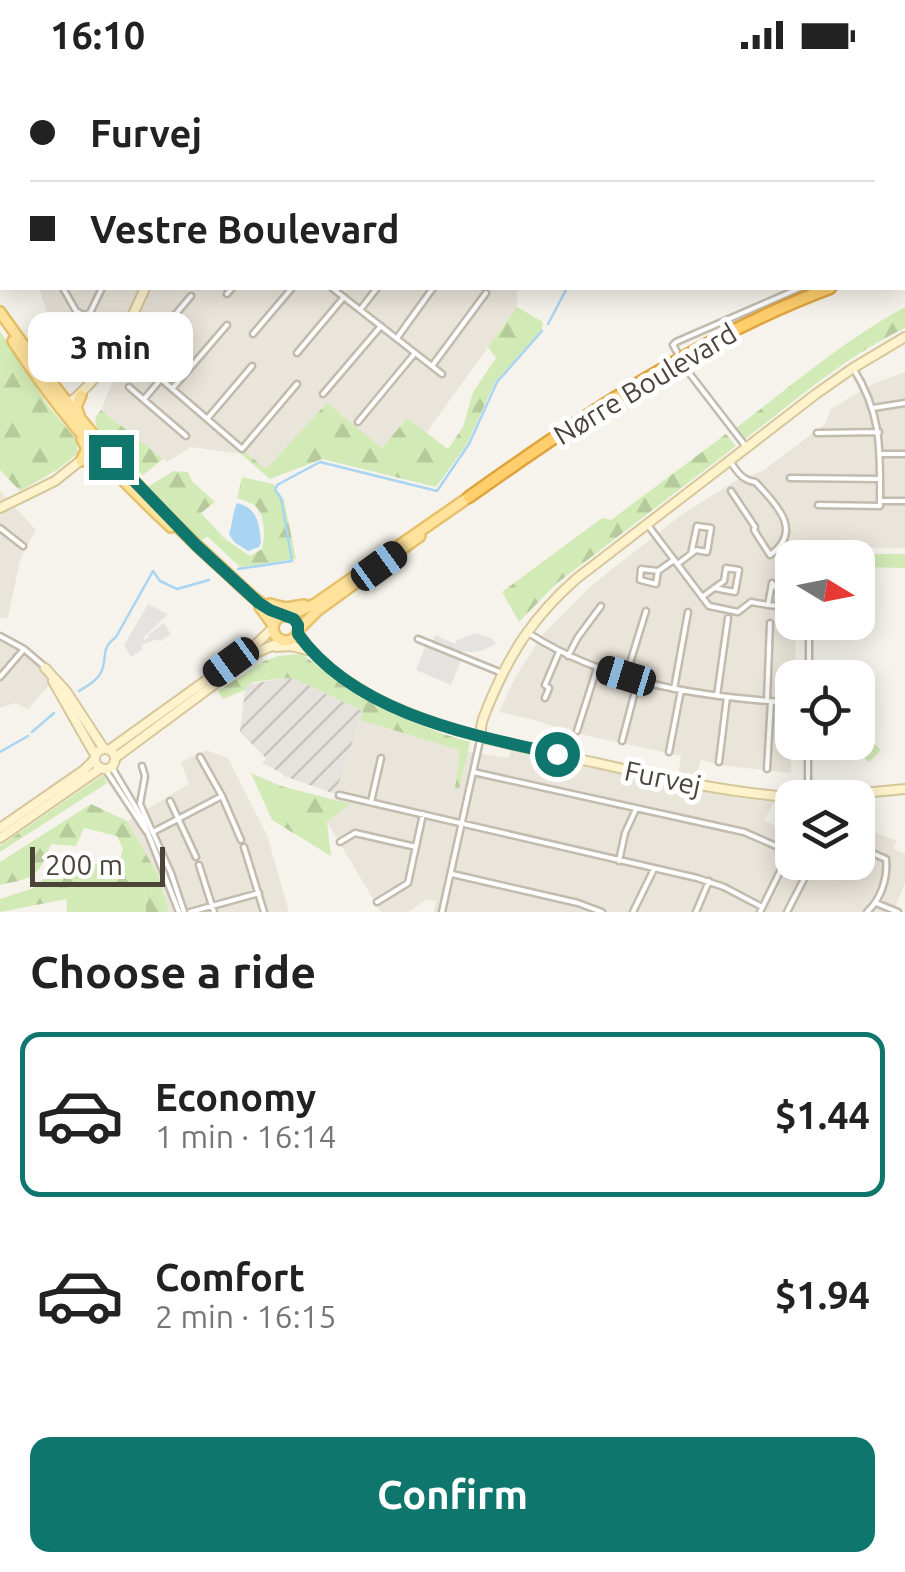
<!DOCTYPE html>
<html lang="en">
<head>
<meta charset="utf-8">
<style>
  body { margin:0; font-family:Ubuntu,sans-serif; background:#f2f2f2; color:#222; height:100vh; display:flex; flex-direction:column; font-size:38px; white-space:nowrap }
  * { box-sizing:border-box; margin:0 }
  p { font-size:32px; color:#767676 }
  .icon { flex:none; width:55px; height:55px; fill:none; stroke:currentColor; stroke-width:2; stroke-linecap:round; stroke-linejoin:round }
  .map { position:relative; height:842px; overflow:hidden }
  .drawer { display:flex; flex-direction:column; background:#fff; flex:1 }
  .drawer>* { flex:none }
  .top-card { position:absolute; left:0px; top:0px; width:905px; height:220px; box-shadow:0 5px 25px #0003; display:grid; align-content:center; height:220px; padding:0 30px; background:#fff }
  .needle { width:65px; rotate:100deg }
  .fabs { position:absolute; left:775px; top:470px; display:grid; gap:20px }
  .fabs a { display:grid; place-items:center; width:100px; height:100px; border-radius:20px; background:#fff; box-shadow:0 5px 25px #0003; font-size:50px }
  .scale { position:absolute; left:30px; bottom:25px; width:135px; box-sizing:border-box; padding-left:10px; border:5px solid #4b4439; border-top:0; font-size:28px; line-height:35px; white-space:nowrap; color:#4b4439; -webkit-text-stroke:8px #fff; paint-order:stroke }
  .end { position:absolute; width:45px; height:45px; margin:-22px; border:12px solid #0f766e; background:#fff; box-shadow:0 0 0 5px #fff }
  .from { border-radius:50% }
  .bubble { position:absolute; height:70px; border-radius:20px; background:#fff; box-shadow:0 5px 25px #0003; font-size:32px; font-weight:700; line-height:70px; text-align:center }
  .car { position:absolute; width:30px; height:60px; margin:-30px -15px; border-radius:12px; box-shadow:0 0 8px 2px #0007; background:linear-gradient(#222 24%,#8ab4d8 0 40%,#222 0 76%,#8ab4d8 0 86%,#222 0) }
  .top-card b { display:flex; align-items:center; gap:35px; height:95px; font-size:38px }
  .top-card b+b { border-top:2px solid #e0e0e0 }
  .top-card i { width:25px; height:25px; background:#222 }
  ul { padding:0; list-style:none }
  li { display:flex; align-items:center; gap:30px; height:165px; margin:0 20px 15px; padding:0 10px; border:5px solid transparent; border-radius:20px }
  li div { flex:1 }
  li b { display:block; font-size:38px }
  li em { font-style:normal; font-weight:700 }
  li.on { border-color:#0f766e }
  li>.icon { width:90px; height:90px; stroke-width:1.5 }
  h2 { padding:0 30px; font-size:45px; line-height:120px }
  .action { display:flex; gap:20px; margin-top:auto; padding:20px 30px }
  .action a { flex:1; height:115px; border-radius:20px; background:#0f766e; color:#fff; font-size:40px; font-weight:700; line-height:115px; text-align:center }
  .status { display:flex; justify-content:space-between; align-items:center; height:70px; padding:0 50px; background:#fff; direction:ltr }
  .status svg { height:28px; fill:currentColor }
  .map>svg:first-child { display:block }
  .residential { fill:#eae5da }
  .industrial { fill:url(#industrial-furrows) }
  .grass { fill:#d2eab5 }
  .forest { fill:url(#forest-firs) }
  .parking { fill:#e5e3e0 }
  .water { fill:#a9d4f2 }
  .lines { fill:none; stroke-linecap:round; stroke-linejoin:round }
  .stream { stroke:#a9d4f2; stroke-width:2.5 }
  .street-casing { stroke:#c2bbae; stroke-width:9 }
  .secondary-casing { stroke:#d6c79b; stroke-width:12 }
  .primary-casing { stroke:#e6c16a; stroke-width:14 }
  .highway-casing { stroke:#e0a43c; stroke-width:15 }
  .street { stroke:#fff; stroke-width:4 }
  .secondary { stroke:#fff3cd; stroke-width:8 }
  .primary { stroke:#ffe39c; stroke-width:9 }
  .highway { stroke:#ffcf6e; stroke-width:10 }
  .route { stroke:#0f766e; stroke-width:12 }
  .labels { text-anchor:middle; stroke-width:10; stroke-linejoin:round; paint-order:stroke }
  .street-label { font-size:28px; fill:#4b4439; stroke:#fff }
</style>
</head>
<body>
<div class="status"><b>16:10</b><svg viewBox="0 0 49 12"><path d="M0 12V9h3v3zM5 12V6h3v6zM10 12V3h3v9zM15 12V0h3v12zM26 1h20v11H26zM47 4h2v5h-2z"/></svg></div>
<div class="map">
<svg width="905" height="842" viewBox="0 0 905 842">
  <defs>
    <pattern id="industrial-furrows" width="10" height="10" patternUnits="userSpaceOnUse" patternTransform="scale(2.5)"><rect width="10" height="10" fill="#e6e2dd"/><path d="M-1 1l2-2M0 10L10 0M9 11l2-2" fill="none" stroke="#c7c3be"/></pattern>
    <pattern id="forest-firs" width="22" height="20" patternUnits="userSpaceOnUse" patternTransform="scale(2.5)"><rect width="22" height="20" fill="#d2eab5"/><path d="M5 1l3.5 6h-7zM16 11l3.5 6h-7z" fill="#b6ca9c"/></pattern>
  </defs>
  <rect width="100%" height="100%" fill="#f6f3ec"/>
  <path class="residential" d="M240,0H664L661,2H239Z
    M39,218H517V237L426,363L407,348L382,378L327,334L265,400L245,382L233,383L191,377L167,392L101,340L113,310L49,249Z
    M905,302V478L799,477L798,487L792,488V552L796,553L795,607L792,608L791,703L717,695L701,689L695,710L678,705L681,686L575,663L534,650L499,642L514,610L542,565L592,515L680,446L738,409L761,402L825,354L831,339L875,313Z
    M0,421L36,460L20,490L8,548L0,547Z
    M0,571L12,575L41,598L51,613L28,639L15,633L0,638Z
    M360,650L461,680L508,688L512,678L738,728L774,732L764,750L792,765V792H858V764L869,760L897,771L893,779L905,784V813L893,842H434L436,831L427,829L408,842H381L327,752L349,735L333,729Z
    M206,680L228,688L267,765L289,842H169L158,805L127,751L189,714L181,692Z"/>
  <path class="industrial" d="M282,608L295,609L363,641L335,724L284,706L280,702L262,693L266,688L240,662L245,620L248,615Z"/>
  <path class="grass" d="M0,0H221L219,2H2V72H0Z
    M859,658L881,680L869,692L850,673L858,672Z
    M145,812L146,842H67L66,813Z"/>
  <path class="forest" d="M517,237L543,252L542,260L495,312L467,374L436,417L322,389L270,409L240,383L245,382L266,399L327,333L382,378L407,348L448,379L463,357L473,322L496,288L488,277Z
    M905,237V258C846,286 796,330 745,369L736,358C791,316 844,270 905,237Z
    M0,261L49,337L76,369L78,383L57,400L20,421L0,400Z
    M101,340L163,389L143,405C131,396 90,364 96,347C97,344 99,343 101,340Z
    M726,364L736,376L556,514L519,552L502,522L602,448L611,450Z
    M174,401L188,402L192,411L215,432L201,443L225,469L250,486L262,479C265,467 266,444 254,435C252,433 240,429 237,428L242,407L273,414L284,430L296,489L240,497L208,467L199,470L147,417Z
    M814,484H905V498L858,497V488L813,487Z
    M302,584C352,623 409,656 470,672L459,719H455L460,680L360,650L363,641L295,609L282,608L254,612L248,615L245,620L223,629L218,621L264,591L278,586Z
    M251,703L281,716L350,734L327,752L331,786L272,750Z
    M103,705L107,713L0,782V776Z
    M91,734L127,751L158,805L169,842H146L145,812L67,813V829L0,842V829L34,818L60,792L118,795L123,779L117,766L84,758L76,776L51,774C37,808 37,807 0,815V792Z"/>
  <path class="parking" d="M148,534L168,544L143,568L144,570L149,567L148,565L164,553L171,564L160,571L158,569L142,575L143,579L131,587L124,575Z
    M477,563L493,569L496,574L482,581L470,582L457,581L433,571L435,565L455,574L457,570Z
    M426,575L461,590L451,615L416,600Z"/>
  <path class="water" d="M237,433C258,438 259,454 261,473L259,477L248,481L234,472L229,464C233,453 232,444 237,433Z"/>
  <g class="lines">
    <path class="stream" d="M700,2L702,0
      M548,254L567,218
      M238,499L292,491L281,428L275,420L277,415L320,392L437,421L469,374L497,312L542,261
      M79,621C89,615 100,609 103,597C107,582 101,579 116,567L153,501L160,511L177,519L209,510
      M32,662L54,643
      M0,682L28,666"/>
    <g class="street-casing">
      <path id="street" d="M339,0L343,2
        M274,2L276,0
        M331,2L333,0
        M375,2L376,0
        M481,2L482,0
        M558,2L559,0
        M902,181L905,180
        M63,218L76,241L83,245L90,243L102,218
        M332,218L442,304
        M227,224L232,218
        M360,240L377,218
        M253,264L292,218
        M397,268L433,218
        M118,272L242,379L297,314
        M677,282L673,275L676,272L800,218
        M297,283L344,227
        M138,289L191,226
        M683,295L747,378
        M432,296L486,223
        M129,317L186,366
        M172,319L227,255
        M323,324L381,256
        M145,328L161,309
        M873,338L905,333
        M207,349L252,296
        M358,352L415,283
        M817,363L879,362
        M880,384H905
        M730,391C734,397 739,406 746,409C757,415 751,407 760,417C781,439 801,463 770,485L754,460L755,457L731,421
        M790,408L880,409
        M880,431H905
        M818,435L880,436C880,381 883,346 853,298
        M647,454L709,536L738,542L751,532L768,535L772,513L780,523L778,536L768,535
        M0,458L23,476
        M679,493L696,480L707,482L711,458L697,456L691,484
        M658,501L641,499L640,510L656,514L658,501L674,490
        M702,527L724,511L726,498L739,500L735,522L714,518
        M530,564C605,612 695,626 782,632
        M0,566L24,579L45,597
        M418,569L502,603
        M809,569V608
        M568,586L578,567L601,536
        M626,606L646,541
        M0,607L24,579
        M674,619L688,542
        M717,626L728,548
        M545,628L549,618L545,615L559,582
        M767,631L770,553
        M577,661L597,598
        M622,671L638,610
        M669,682L681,620
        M719,692L727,627
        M113,694L114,701L142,748L179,842
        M142,696L145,706L140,734L171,803L184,842
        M105,699L146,761
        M767,699L771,631
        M473,702L744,762L790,782
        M339,725L697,808L724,817L762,837
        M222,726L241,770
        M808,728V672
        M170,731L196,787
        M371,732L381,688
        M153,762L222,726L200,687
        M340,772L355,763L416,777
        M244,777L264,842
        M619,791L625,763L636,739
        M199,795L214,842
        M867,795L872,783L886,789C888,808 881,829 867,842
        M783,796L805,807L787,842
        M452,804L578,833L602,842
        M377,832L408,813L423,744
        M876,833L898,842
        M190,842L259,823
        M442,842L481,666
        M633,842L654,799
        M696,842L709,811
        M760,842L792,777"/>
    </g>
    <g class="secondary-casing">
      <path id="secondary" d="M230,2L231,0
        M64,337C107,305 124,265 145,218
        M0,438L55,411L85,387
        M298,563C320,596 358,621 394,637C452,663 517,676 579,689C654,706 728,724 805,728
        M276,577L291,576L311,581
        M45,598L66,621L104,679
        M53,611L95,685
        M481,666C480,653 484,647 488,636C510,583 533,547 576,509L816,324L853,298L905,267
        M95 689a10 10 0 1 1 20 0a10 10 0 1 1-20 0Z
        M109,680L254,576L273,558
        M115,688L258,582L283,571
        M812,728L905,719
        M0,758L84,700L95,689
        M0,768L101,698"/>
    </g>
    <g class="primary-casing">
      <path id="primary" d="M0,242C65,334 133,418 217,494C239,513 256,535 284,546
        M13,271C57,340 110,401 171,457
        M79,345L76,337L81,325
        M81,391L87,379L82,369
        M270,534L286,538L304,535
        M260,537L273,555
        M273 558a13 13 0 1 1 26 0a13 13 0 1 1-26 0Z
        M288,546L315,534L469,427
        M299,559L318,540L420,466"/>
    </g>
    <g class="highway-casing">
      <path id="highway" d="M902,191H905
        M469,427C583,346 699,267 830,218"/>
    </g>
    <use href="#street" class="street"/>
    <use href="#secondary" class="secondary"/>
    <use href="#primary" class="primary"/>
    <use href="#highway" class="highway"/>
  </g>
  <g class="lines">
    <path class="route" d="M111,387L197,476L259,533L270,540L294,549L298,555V564C355,643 467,664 557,684"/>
  </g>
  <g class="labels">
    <g class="street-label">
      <text transform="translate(645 314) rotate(-31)" y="10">Nørre Boulevard</text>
      <text transform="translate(663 708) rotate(12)" y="10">Furvej</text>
    </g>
  </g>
</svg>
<div class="fabs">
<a><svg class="needle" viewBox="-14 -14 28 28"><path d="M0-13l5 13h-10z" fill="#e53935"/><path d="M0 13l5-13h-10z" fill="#767676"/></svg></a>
<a><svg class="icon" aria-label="locate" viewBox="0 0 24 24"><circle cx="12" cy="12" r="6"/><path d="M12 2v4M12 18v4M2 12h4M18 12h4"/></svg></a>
<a><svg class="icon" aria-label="layers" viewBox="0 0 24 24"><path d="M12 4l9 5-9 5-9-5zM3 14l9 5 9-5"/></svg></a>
</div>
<div class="scale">200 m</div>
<i class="end from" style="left:557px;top:684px"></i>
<i class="end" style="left:111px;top:387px"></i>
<div class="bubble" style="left:28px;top:242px;width:165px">3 min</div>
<i class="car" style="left:379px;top:496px;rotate:54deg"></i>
<i class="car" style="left:231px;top:592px;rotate:234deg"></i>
<i class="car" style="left:626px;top:606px;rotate:287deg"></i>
<div class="top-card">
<b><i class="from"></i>Furvej</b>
<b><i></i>Vestre Boulevard</b>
</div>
</div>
<section class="drawer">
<h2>Choose a ride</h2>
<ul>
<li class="on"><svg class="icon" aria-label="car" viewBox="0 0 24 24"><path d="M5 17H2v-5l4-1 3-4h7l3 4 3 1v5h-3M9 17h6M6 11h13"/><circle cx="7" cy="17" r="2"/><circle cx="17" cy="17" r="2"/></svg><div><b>Economy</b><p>1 min · 16:14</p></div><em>$1.44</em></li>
<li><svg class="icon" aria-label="car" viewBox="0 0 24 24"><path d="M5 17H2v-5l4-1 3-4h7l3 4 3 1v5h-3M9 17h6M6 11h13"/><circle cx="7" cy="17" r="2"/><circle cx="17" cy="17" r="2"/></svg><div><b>Comfort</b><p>2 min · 16:15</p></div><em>$1.94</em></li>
</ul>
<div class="action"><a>Confirm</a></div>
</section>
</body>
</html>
